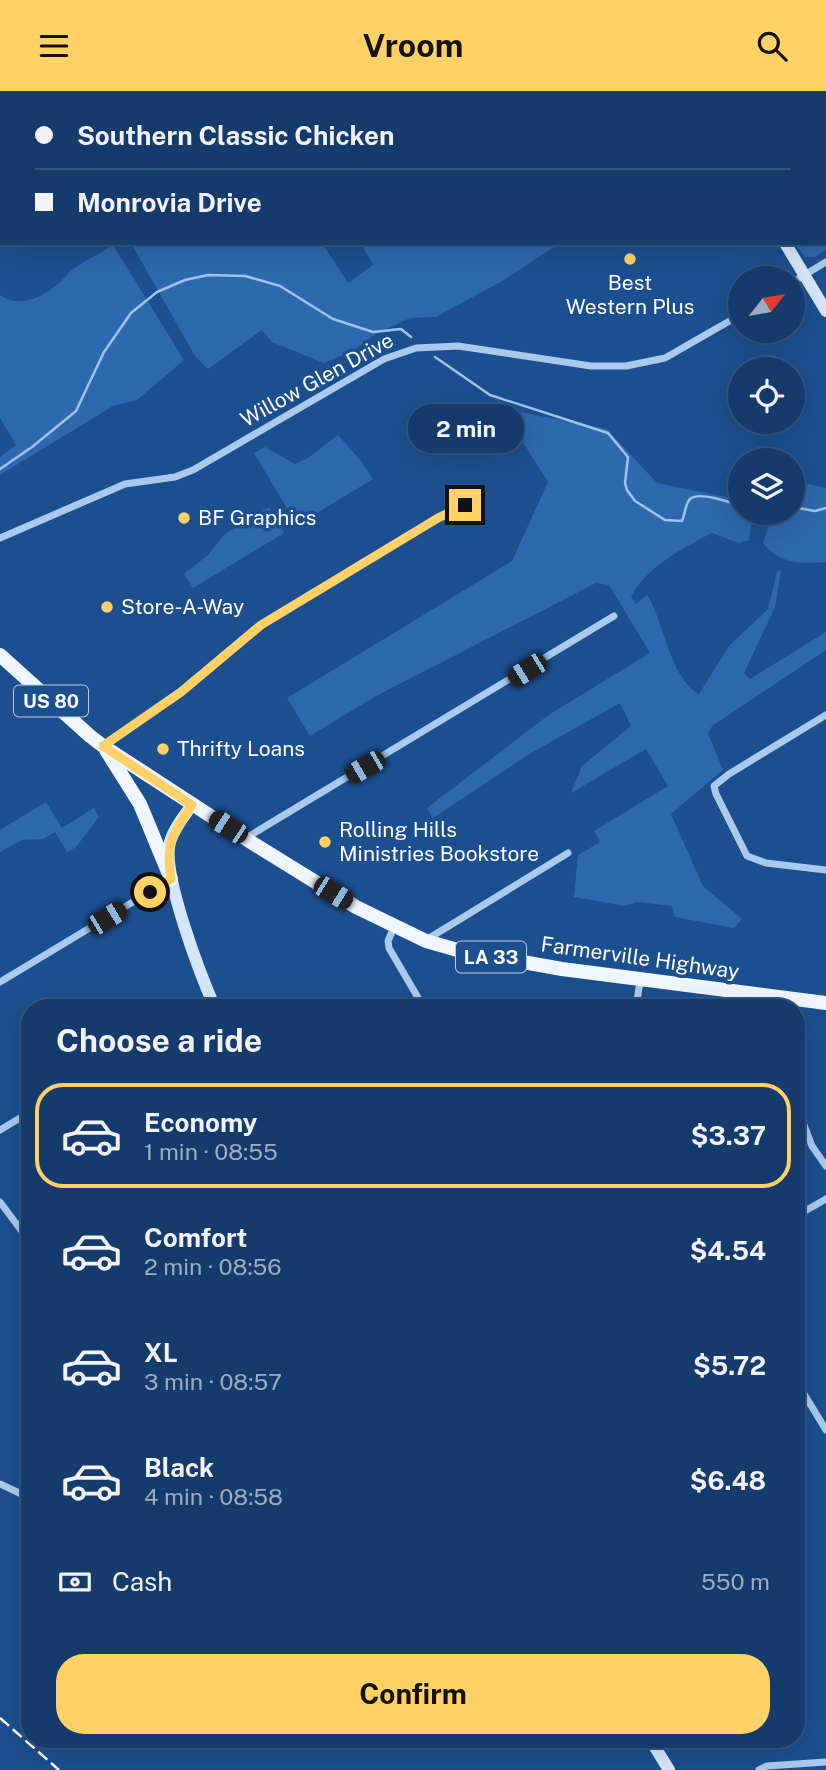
<!DOCTYPE html>
<html lang="en">
<head>
<meta charset="utf-8">
<style>
  body { margin:0; font-family:"Public Sans",sans-serif; background:#1d4271; color:#f1f3f6; height:100vh; display:flex; flex-direction:column; font-size:26px; white-space:nowrap }
  * { box-sizing:border-box; margin:0 }
  p { font-size:23px; color:#9dadc1 }
  .icon { flex:none; width:38px; height:38px; fill:none; stroke:currentColor; stroke-width:2; stroke-linecap:round; stroke-linejoin:round }
  .map { position:relative; flex:1; overflow:hidden }
  .panel { position:absolute; left:21px; top:908px; width:784px; height:749px; display:flex; flex-direction:column; background:#143b6b; border-radius:28px; box-shadow:0 7px 28px #0002,0 0 0 2px #33557e }
  .panel>* { flex:none }
  .top-card { position:absolute; left:0px; top:0px; width:826px; height:154px; box-shadow:0 7px 28px #0002,0 0 0 2px #33557e; display:grid; align-content:center; height:154px; padding:0 35px; background:#143b6b }
  .needle { width:46px; rotate:59deg }
  .tools { position:absolute; left:728px; top:175px; display:grid; gap:14px }
  .tools a { display:grid; place-items:center; width:77px; height:77px; border-radius:50%; background:#143b6b; box-shadow:0 7px 28px #0002,0 0 0 2px #33557e; font-size:35px }
  .end { position:absolute; width:32px; height:32px; margin:-16px; border:9px solid #ffd166; background:#111; box-shadow:0 0 0 4px #111 }
  .from { border-radius:50% }
  .bubble { position:absolute; height:49px; border-radius:24px; background:#143b6b; box-shadow:0 7px 28px #0002,0 0 0 2px #33557e; font-size:23px; font-weight:700; line-height:49px; text-align:center }
  .car { position:absolute; width:21px; height:42px; margin:-21px -10px; border-radius:9px; box-shadow:0 0 5px 2px #0007; background:linear-gradient(#222 24%,#8ab4d8 0 40%,#222 0 76%,#8ab4d8 0 86%,#222 0) }
  .top-card b { display:flex; align-items:center; gap:24px; height:66px; font-size:26px }
  .top-card b+b { border-top:2px solid #33557e }
  .top-card i { width:18px; height:18px; background:#f1f3f6 }
  ul { padding:0; list-style:none }
  li { display:flex; align-items:center; gap:21px; height:105px; margin:0 14px 10px; padding:0 21px; border:4px solid transparent; border-radius:28px }
  li div { flex:1 }
  li b { display:block; font-size:26px }
  li em { font-style:normal; font-weight:700 }
  li.current { border-color:#ffd166 }
  li>.icon { width:63px; height:63px; stroke-width:1.5 }
  h2 { padding:0 35px; font-size:32px; line-height:84px }
  .pay { display:flex; align-items:center; gap:18px; height:77px; padding:0 35px; font-size:26px }
  .pay p { margin-inline-start:auto }
  .primary-button { display:flex; gap:14px; margin-top:auto; padding:14px 35px }
  .primary-button a { flex:1; height:80px; border-radius:28px; background:#ffd166; color:#111; font-size:28px; font-weight:700; line-height:80px; text-align:center }
  header { display:flex; justify-content:space-between; align-items:center; height:91px; padding:0 35px; background:#ffd166; color:#111; font-size:32px; font-weight:700 }
  .map>svg:first-child { display:block }
  .green { fill:#2e69ad }
  .lines { fill:none; stroke-linecap:round; stroke-linejoin:round }
  .stream { stroke:#9cc4f0; stroke-width:2.5 }
  .minor { stroke:#a9c9ee; stroke-width:7 }
  .secondary { stroke:#d6e6fa; stroke-width:12 }
  .primary { stroke:#f0f6ff; stroke-width:14 }
  .motorway { stroke:#fff; stroke-width:16 }
  .rail { stroke:#fff; stroke-width:2.5; stroke-dasharray:12 5; stroke-linecap:butt }
  .route { stroke:#ffd166; stroke-width:9 }
  .poi-dot { fill:#ffd166; stroke:#1b4f8f; stroke-width:2.5 }
  .labels { text-anchor:middle; stroke-width:7; stroke-linejoin:round; paint-order:stroke }
  .shield { fill:#1b4f8f; stroke:#bbcadd; stroke-width:2 }
  .shield-label { font-size:19px; font-weight:bold; fill:#fff }
  .poi-label { font-size:21px; fill:#fff; stroke:#1b4f8f; text-anchor:start }
  .street-label { font-size:21px; fill:#fff; stroke:#1b4f8f }
</style>
</head>
<body>
<header><svg class="icon" aria-label="menu" viewBox="0 0 24 24"><path d="M4 6h16M4 12h16M4 18h16"/></svg>Vroom<svg class="icon" aria-label="search" viewBox="0 0 24 24"><circle cx="10" cy="10" r="6"/><path d="M15 15l6 6"/></svg></header>
<div class="map">
<svg width="826" height="1679" viewBox="0 0 826 1679">
  <rect width="100%" height="100%" fill="#1b4f8f"/>
  <path class="green" d="M824,111L826,159L815,166H805L794,152H824Z
    M131,152H322L348,192L373,174L361,152H560L504,189L436,226L410,227L376,243L352,260L324,272L272,251L262,239L208,278L195,265Z
    M113,154L184,269L137,309L113,315L0,384V366L16,354L0,327V204C20,218 43,206 59,192C65,187 69,180 75,177C87,168 100,163 113,154Z
    M509,319L607,338L657,392L740,409V422H753L749,449L739,452L712,442C683,457 646,476 631,506L636,513L647,504C665,532 669,586 699,603L729,555L768,518L777,481L781,479L775,516L744,582L750,588L826,541V559L712,635L708,643L723,679L671,723L703,795L742,828L734,837L675,826L672,815L637,811L625,815L574,806L578,764L600,751L594,740L668,695L646,658L571,702L582,675L631,635L620,612L531,662L433,727L427,717L550,623L650,562L609,494L596,492L376,605L310,645L287,607L512,470L548,391L505,323Z
    M338,344L361,370L373,388L297,434L254,362L265,356L295,373L308,367Z
    M794,390L826,397V471C802,473 779,473 763,452L773,422H793Z
    M269,416L284,442L193,497L184,483L208,464L225,443Z
    M46,711L62,737L94,717L99,726L76,756L67,761L55,741L43,748L22,749L0,761V739Z"/>
  <g class="lines">
    <path class="stream" d="M435,266L490,304L608,342L628,366L625,392L627,399L635,410L665,429L682,430C685,424 685,413 690,408C699,400 730,411 740,415
      M0,378L32,356L76,320L104,261L131,222L157,201L185,189L208,184L245,185L280,195L333,228L373,241L401,238L411,246
      M793,416L815,420L826,417
      M749,422L755,427L763,429L775,422"/>
    <path class="minor" d="M30,0L31,2
      M594,0L595,2
      M230,2L233,0
      M0,138L2,137
      M793,191L826,171
      M0,447L125,393L175,386L193,379L384,268L416,257L458,255L591,275H626L665,267L740,224
      M826,624L729,683L714,695L716,703L747,765L766,772L826,779
      M104,654L182,601L261,534L437,427L465,414
      M246,747L614,525
      M394,836L388,850L389,857L424,917
      M426,849L568,762
      M0,891L171,788
      M636,917L640,890
      M796,1013L812,1055L826,1075
      M0,1039L30,1021
      M0,1111L30,1151
      M796,1125L826,1108
      M796,1290L826,1339
      M0,1393L30,1407
      M277,1648L296,1653L305,1648
      M759,1679L767,1675L826,1671"/>
    <path class="secondary" d="M704,0L705,2
      M785,152L826,220
      M192,714C184,725 174,737 170,751C161,782 201,885 215,917
      M650,1648L669,1679"/>
    <path class="primary" d="M0,564L90,645L103,655L246,748L356,816L426,850L461,860L562,878L826,912
      M106,659L140,713L171,788"/>
    <path class="motorway" d="M769,0L770,2
      M810,0L811,2
      M824,23L826,26
      M824,92L826,95"/>
    <path class="rail" d="M0,1627L59,1679"/>
  </g>
  <g class="lines">
    <path class="route" d="M150,801L171,788C165,754 173,741 192,714L103,655L181,601L261,534L438,427L465,414"/>
  </g>
  <g class="poi-dot">
    <circle cx="630" cy="168" r="7"/>
    <circle cx="184" cy="427" r="7"/>
    <circle cx="107" cy="516" r="7"/>
    <circle cx="163" cy="658" r="7"/>
    <circle cx="325" cy="751" r="7"/>
  </g>
  <g class="labels">
    <g class="shield">
      <rect x="14" y="594.5" width="74" height="31" rx="5"/>
      <rect x="456" y="850.5" width="70" height="31" rx="5"/>
    </g>
    <g class="shield-label">
      <text x="51" y="617">US 80</text>
      <text x="491" y="873">LA 33</text>
    </g>
    <g class="poi-label">
      <text x="630" y="199" text-anchor="middle">Best<tspan x="630" dy="24">Western Plus</tspan></text>
      <text x="198" y="434">BF Graphics</text>
      <text x="121" y="523">Store-A-Way</text>
      <text x="177" y="665">Thrifty Loans</text>
      <text x="339" y="746">Rolling Hills<tspan x="339" dy="24">Ministries Bookstore</tspan></text>
    </g>
    <g class="street-label">
      <text transform="translate(317 289) rotate(-29)" y="7">Willow Glen Drive</text>
      <text transform="translate(640 867) rotate(8)" y="7">Farmerville Highway</text>
    </g>
  </g>
</svg>
<div class="tools">
<a><svg class="needle" viewBox="-14 -14 28 28"><path d="M0-13l5 13h-10z" fill="#e53935"/><path d="M0 13l5-13h-10z" fill="#9dadc1"/></svg></a>
<a><svg class="icon" aria-label="locate" viewBox="0 0 24 24"><circle cx="12" cy="12" r="6"/><path d="M12 2v4M12 18v4M2 12h4M18 12h4"/></svg></a>
<a><svg class="icon" aria-label="layers" viewBox="0 0 24 24"><path d="M12 4l9 5-9 5-9-5zM3 14l9 5 9-5"/></svg></a>
</div>
<i class="end from" style="left:150px;top:801px"></i>
<i class="end" style="left:465px;top:414px"></i>
<div class="bubble" style="left:408px;top:313px;width:116px">2 min</div>
<i class="car" style="left:527px;top:579px;rotate:238deg"></i>
<i class="car" style="left:365px;top:676px;rotate:240deg"></i>
<i class="car" style="left:228px;top:736px;rotate:303deg"></i>
<i class="car" style="left:333px;top:802px;rotate:122deg"></i>
<i class="car" style="left:107px;top:827px;rotate:59deg"></i>
<div class="top-card">
<b><i class="from"></i>Southern Classic Chicken</b>
<b><i></i>Monrovia Drive</b>
</div>
<section class="panel">
<h2>Choose a ride</h2>
<ul>
<li class="current"><svg class="icon" aria-label="car" viewBox="0 0 24 24"><path d="M5 17H2v-5l4-1 3-4h7l3 4 3 1v5h-3M9 17h6M6 11h13"/><circle cx="7" cy="17" r="2"/><circle cx="17" cy="17" r="2"/></svg><div><b>Economy</b><p>1 min · 08:55</p></div><em>$3.37</em></li>
<li><svg class="icon" aria-label="car" viewBox="0 0 24 24"><path d="M5 17H2v-5l4-1 3-4h7l3 4 3 1v5h-3M9 17h6M6 11h13"/><circle cx="7" cy="17" r="2"/><circle cx="17" cy="17" r="2"/></svg><div><b>Comfort</b><p>2 min · 08:56</p></div><em>$4.54</em></li>
<li><svg class="icon" aria-label="car" viewBox="0 0 24 24"><path d="M5 17H2v-5l4-1 3-4h7l3 4 3 1v5h-3M9 17h6M6 11h13"/><circle cx="7" cy="17" r="2"/><circle cx="17" cy="17" r="2"/></svg><div><b>XL</b><p>3 min · 08:57</p></div><em>$5.72</em></li>
<li><svg class="icon" aria-label="car" viewBox="0 0 24 24"><path d="M5 17H2v-5l4-1 3-4h7l3 4 3 1v5h-3M9 17h6M6 11h13"/><circle cx="7" cy="17" r="2"/><circle cx="17" cy="17" r="2"/></svg><div><b>Black</b><p>4 min · 08:58</p></div><em>$6.48</em></li>
</ul>
<div class="pay"><svg class="icon" aria-label="cash" viewBox="0 0 24 24"><path d="M3 7h18v10H3z"/><circle cx="12" cy="12" r="2"/></svg>Cash<p>550 m</p></div>
<div class="primary-button"><a>Confirm</a></div>
</section>
</div>
</body>
</html>
